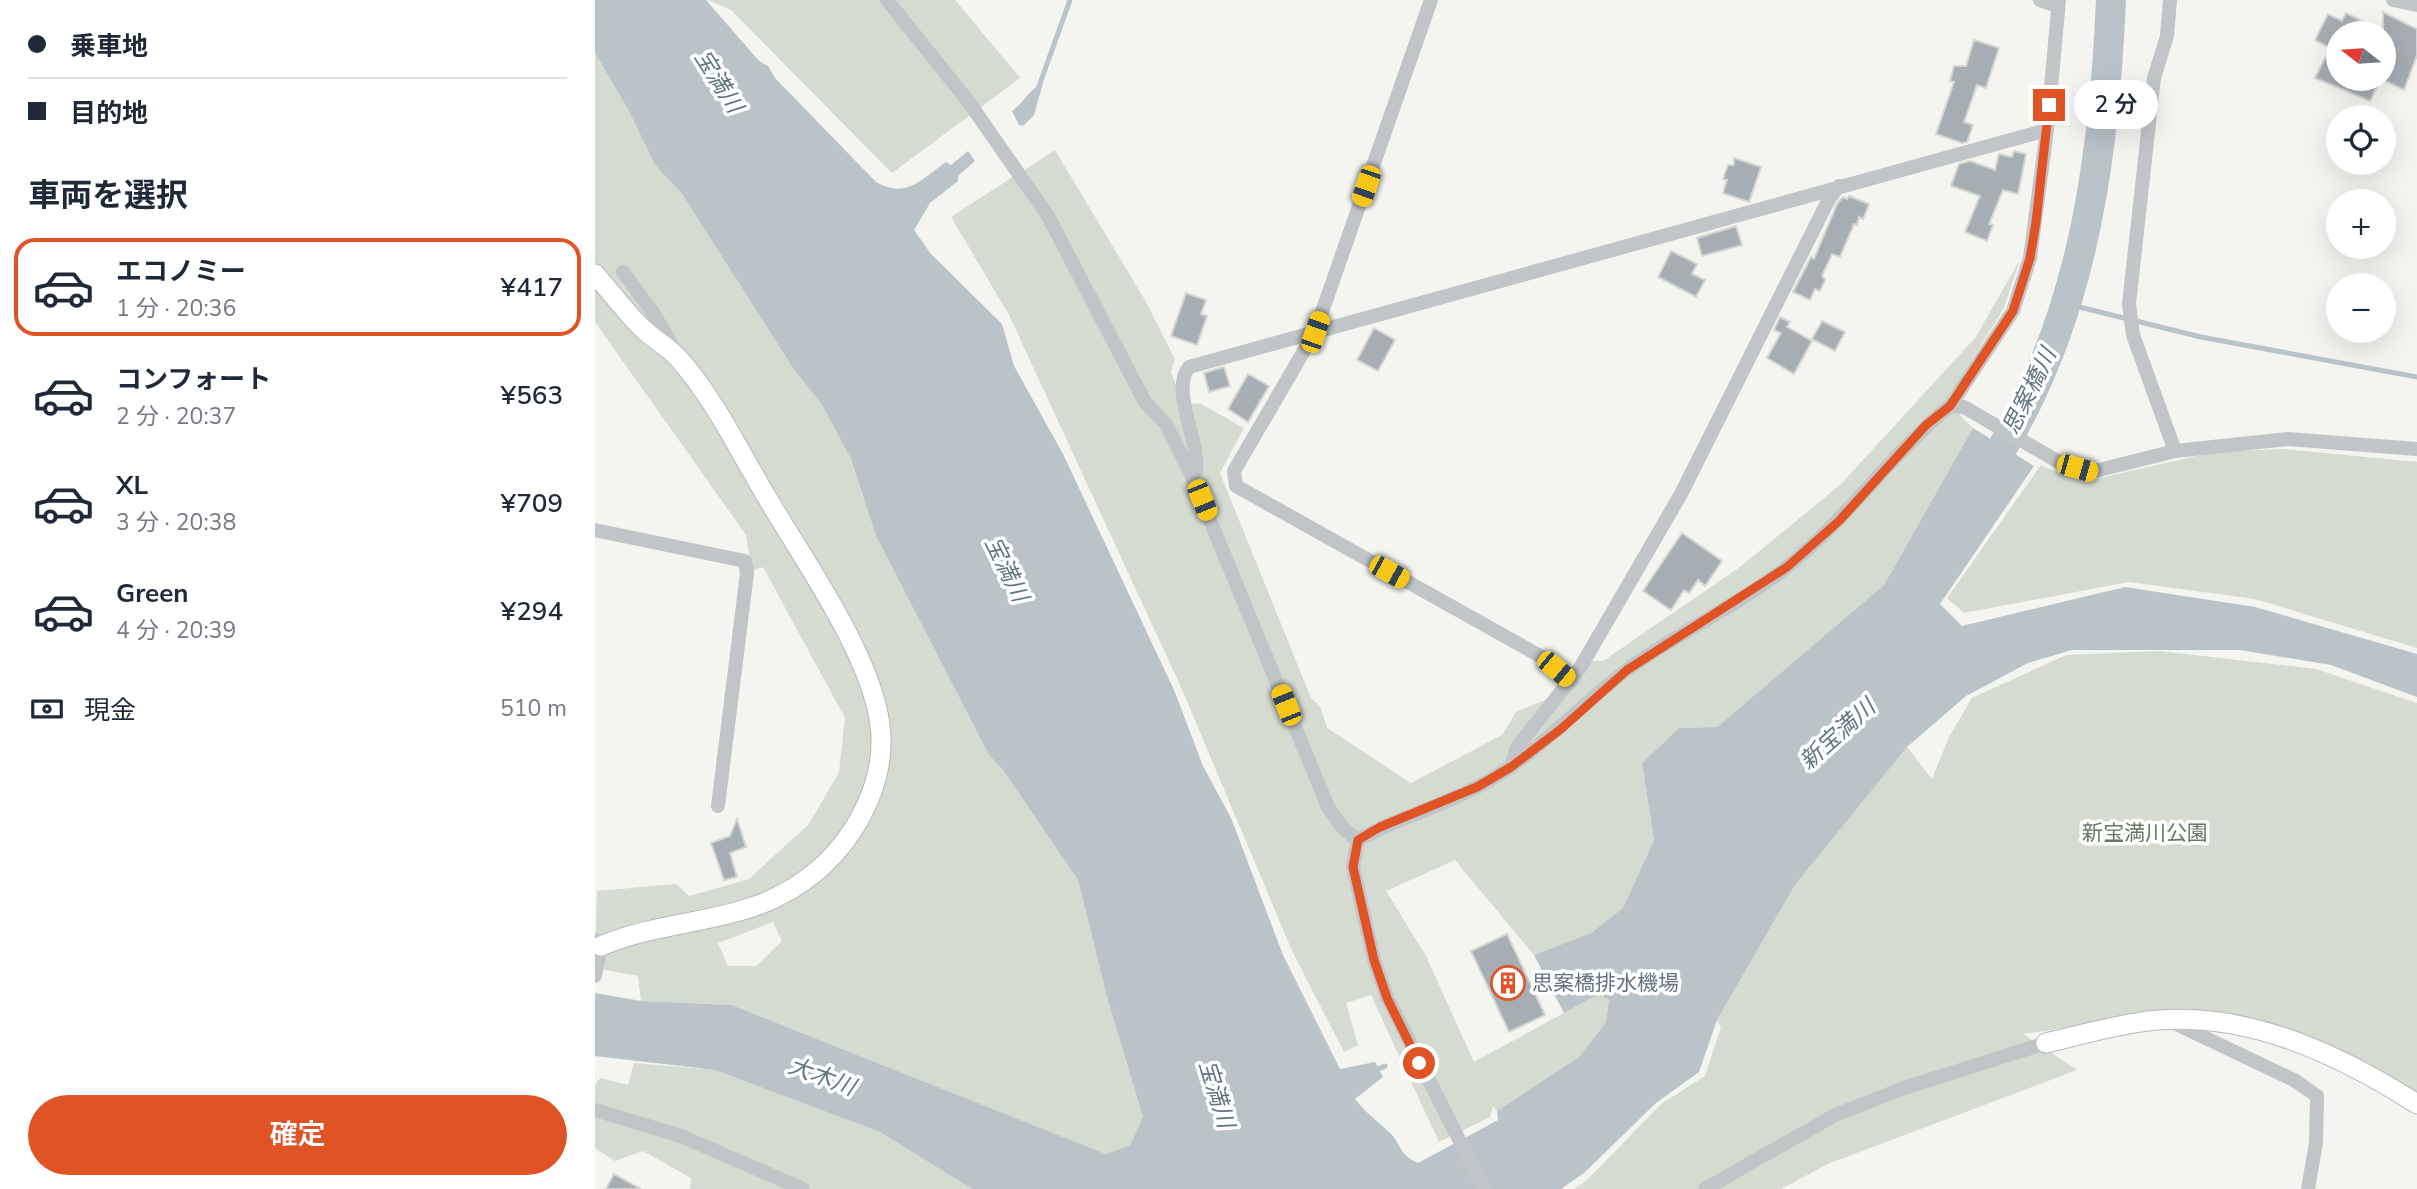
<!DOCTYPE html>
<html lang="ja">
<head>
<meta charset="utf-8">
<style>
  body { margin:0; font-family:"Nunito Sans","Noto Sans JP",sans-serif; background:#f2f2f3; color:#1f2937; height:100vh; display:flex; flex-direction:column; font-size:26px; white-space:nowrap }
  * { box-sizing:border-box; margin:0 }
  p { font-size:23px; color:#747a83 }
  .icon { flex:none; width:38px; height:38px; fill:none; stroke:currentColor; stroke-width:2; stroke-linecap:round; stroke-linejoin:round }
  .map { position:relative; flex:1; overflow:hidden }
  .sheet { display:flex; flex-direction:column; background:#fff; width:595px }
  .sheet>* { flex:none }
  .banner { display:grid; align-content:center; height:154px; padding:0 28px; background:#fff }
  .needle { width:46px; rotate:287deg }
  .fabs { position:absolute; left:1731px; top:21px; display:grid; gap:14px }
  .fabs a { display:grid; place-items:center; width:70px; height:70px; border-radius:50%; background:#fff; box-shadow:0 7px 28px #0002; font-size:35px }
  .end { position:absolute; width:32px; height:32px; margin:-16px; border:9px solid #e05325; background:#fff; box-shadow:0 0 0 4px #fff }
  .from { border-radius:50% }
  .bubble { position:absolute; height:49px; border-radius:24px; background:#fff; box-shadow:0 7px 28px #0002; font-size:23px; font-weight:600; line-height:49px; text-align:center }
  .car { position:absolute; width:21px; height:42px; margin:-21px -10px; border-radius:9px; box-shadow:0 0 5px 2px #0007; background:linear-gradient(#f5c518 24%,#345 0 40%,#f5c518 0 76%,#345 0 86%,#f5c518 0) }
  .banner b { display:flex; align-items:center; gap:24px; height:66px; font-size:26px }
  .banner b+b { border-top:2px solid #e0e1e3 }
  .banner i { width:18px; height:18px; background:#1f2937 }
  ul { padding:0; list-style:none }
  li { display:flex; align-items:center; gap:21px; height:98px; margin:0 14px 10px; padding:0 14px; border:4px solid transparent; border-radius:21px }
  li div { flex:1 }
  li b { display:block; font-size:26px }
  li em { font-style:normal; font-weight:600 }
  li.current { border-color:#e05325 }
  li>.icon { width:63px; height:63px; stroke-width:1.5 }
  h2 { padding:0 28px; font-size:32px; line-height:84px }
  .pay { display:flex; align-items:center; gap:18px; height:77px; padding:0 28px; font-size:26px }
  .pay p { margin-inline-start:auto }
  .action { display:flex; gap:14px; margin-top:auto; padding:14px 28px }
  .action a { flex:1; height:80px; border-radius:42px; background:#e05325; color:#fff; font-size:28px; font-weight:600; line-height:80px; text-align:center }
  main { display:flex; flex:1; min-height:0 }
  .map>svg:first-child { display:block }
  .green { fill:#d5dbd1; fill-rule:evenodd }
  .water { fill:#b9c3c8 }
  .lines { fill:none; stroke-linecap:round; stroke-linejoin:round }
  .stream { stroke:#b9c3c8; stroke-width:5 }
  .river { stroke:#b9c3c8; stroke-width:30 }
  .building { fill:#a7aeb3; stroke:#d5d5d3; stroke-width:2 }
  .secondary-casing { stroke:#b4b8bc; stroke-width:21 }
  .street { stroke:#c2c5c8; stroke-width:14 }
  .secondary { stroke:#fff; stroke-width:19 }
  .route { stroke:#e05325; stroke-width:9 }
  .labels { text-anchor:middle; stroke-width:7; stroke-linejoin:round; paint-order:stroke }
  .park-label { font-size:21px; fill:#667862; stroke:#fff }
  .poi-label { font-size:21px; fill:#647381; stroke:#fff; text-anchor:start }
  .water-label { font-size:23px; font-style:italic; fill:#5f767f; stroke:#fff }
</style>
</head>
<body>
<main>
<section class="sheet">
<div class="banner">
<b><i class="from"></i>乗車地</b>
<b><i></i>目的地</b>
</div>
<h2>車両を選択</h2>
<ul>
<li class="current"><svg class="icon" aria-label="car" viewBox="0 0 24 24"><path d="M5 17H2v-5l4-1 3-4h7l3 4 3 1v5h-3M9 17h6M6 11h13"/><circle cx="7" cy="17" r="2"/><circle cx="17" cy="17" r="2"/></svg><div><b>エコノミー</b><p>1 分 · 20:36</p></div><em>¥417</em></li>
<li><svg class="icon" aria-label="car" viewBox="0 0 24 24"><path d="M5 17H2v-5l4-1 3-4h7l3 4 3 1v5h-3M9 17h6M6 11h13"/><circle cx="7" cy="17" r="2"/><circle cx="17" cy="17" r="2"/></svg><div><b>コンフォート</b><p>2 分 · 20:37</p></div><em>¥563</em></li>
<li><svg class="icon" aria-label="car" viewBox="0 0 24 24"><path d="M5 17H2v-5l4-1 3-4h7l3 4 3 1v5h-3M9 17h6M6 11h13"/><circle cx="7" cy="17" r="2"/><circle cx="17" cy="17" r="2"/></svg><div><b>XL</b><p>3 分 · 20:38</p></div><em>¥709</em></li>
<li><svg class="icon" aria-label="car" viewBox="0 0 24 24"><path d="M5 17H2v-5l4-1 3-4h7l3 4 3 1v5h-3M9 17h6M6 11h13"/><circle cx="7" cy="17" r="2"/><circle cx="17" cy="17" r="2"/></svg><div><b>Green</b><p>4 分 · 20:39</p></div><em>¥294</em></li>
</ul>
<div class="pay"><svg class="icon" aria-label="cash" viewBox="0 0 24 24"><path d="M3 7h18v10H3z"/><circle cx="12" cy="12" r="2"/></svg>現金<p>510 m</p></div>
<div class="action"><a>確定</a></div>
</section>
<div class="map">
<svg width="1822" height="1189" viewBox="0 0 1822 1189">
  <rect width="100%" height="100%" fill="#f4f4f0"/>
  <path class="green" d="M113,0H360L425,78L297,173L136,10Z
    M0,53L34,111L60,165L87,194L198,368L227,405L256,459L281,536L394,755L408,770L483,880L513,1001L548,1117L535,1145L511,1154L137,1005L46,1001L43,976L0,968L2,891L81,884L94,896L154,879L214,824L244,772L250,718L168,567L157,571L151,535L0,322ZM178,922L187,941L161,966H133L123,943Z
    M460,150L550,300L580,359L576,372L588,403L606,404L649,428L625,473L716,698L725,706L732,728L816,783L907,735L921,712L974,690L996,661H1008L1145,567L1246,484L1380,338L1425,260L1409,308L1354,397L1367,418L1378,428L1289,585L1122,727L1084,728L1047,763L1059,840L1028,908L996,933L939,955L860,860L791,891L831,956L879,1062L1004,994L1014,1000L1011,1022L984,1057L902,1111L898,1106L895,1117L844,1142L776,995L751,1003L763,1045L749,1052L698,953L586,687L414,315L356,217Z
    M1688,449L1822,462V648L1660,599L1534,582L1369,613L1352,598L1446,465L1470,476L1496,480L1619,452Z
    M1564,651L1721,669L1822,703V1097L1756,1055L1697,1032L1619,1012L1588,1011L1428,1034L1482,1070L1235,1163L1186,1189H979L992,1180L1066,1104L1110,1076L1126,1027L1122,1020L1200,885L1312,747L1337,779L1354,737L1377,698L1471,655Z
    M39,1063L120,1070L285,1132L377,1189H95L96,1178L48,1151L20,1161L0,1148V1085L5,1078L33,1085Z"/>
  <path class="water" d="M0,0H111L164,61L173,66L180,78L281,182C312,199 325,180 351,162L356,165L373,151L380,161L363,176V181L335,203L319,230L336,254L407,324L419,366L468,454L579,690L608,766L636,818L688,955L745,1069L780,1062L788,1077L760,1099C770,1112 781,1120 793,1131C807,1143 802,1154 823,1163L903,1120L902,1111L984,1057L1011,1022L1014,1000L1004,994L969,1013L939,955L996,933L1028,908L1059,840L1047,763L1084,728L1122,727L1289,585L1378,428L1439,466L1345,604L1367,626L1530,587L1660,607L1822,654V697L1736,665L1645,650H1477L1433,663L1371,696L1312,747L1200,885L1122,1020L1104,1072L1061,1103L989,1173L966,1189H377L285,1132L120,1070L0,1056V993L46,1001L137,1005L511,1154L535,1145L548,1117L513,1001L483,880L408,770L394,755L281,536L256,459L227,405L198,368L87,194L60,165L34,111L0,53Z
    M448,83L439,115L428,126L424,125L417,111C430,102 434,89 448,83Z"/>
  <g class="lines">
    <path class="stream" d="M443,89L475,0
      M1472,304L1606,337L1822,377
      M777,1072L790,1066"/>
    <path class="river" d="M1387,479C1485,338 1509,167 1516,0"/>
  </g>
  <path class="building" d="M1788,12L1822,29V55L1809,90L1788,80Z
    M1751,13L1771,23L1767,30L1773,33H1743V79H1786L1775,101L1720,78L1735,48L1720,40L1733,14L1747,21Z
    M1379,40L1404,48L1391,88L1382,85L1369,122L1378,125L1372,142L1367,143L1341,134L1359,82L1355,81L1359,66H1371Z
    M1419,151L1431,154L1423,194L1408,190L1394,224L1398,225L1392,241L1370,232L1385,196L1356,186L1364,164L1375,161L1400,170L1404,154L1417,157Z
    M1139,158L1166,167L1154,202L1128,193L1132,180L1128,179L1133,165H1139Z
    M1254,196L1274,204L1268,219L1264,217L1262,225L1259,224L1245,257L1237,254L1227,276L1230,280L1225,291L1220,289L1215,300L1198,292L1216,257L1219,259L1242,204L1248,197L1252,199Z
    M1141,226L1147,245L1107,256L1102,238Z
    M1076,251L1102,264L1097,274L1110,280L1101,297L1063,277Z
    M591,293L611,300L606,314L612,316L602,345L576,336Z
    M1185,317L1195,322L1192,327L1217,341L1199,374L1172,358L1186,333L1179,330Z
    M1227,321L1250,332L1240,351L1217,339Z
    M779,328L800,340L783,371L762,360Z
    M629,367L635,386L614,392L609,373Z
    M653,374L674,386L653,422L633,409Z
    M1087,533L1127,561L1110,586L1103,580L1094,593L1089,590L1076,610L1048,591Z
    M142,819L151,847L135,853L142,877L129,880L116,843L135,836Z
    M912,934L950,1015L914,1032L876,951Z
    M19,1174L46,1189H11Z"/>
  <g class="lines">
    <g class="secondary-casing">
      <path id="secondary" d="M0,274C15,291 29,310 45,326C57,339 74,347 85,360C121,401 145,453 173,499C209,561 276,654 285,725C292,779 263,835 223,870C155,928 82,914 6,946
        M1451,1043C1481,1036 1510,1028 1540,1023C1642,1006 1739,1051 1822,1104"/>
    </g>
    <path class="street" d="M292,0L373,101L453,216L550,402L571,424L596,474L733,807L748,828L763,840
      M836,0L720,332L639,471L641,486L947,657L976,681
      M1445,0L1463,6
      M1575,0L1572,36L1559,78L1534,304L1538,335L1580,451
      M1798,0L1822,5
      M28,272L59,314L79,350
      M1355,406L1418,311L1435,258L1452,130
      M596,474L601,471C605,440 575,391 594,367L1452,130L1464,0
      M0,530L150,561L152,573L123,806
      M916,767L922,747L985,668L1086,494L1234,199L1244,186
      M0,940L6,946L0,976
      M1577,1022L1699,1080L1722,1096L1721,1143L1713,1189
      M0,1110L86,1136L208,1189
      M889,1189L792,997L779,960L758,867L763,840C802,818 845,807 884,786C941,756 982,707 1033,669C1084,632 1144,605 1193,566C1253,518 1296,454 1355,406L1369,407L1469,465L1496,472L1580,451L1693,439L1822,449
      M1110,1189L1240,1115L1309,1088L1451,1043"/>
    <use href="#secondary" class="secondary"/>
  </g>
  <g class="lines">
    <path class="route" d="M824,1063L792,998L779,960L758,867L763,840L785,827L882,787L916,767L966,729L1032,670L1192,567L1244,521L1331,425L1355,406L1418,311L1435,258L1441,222L1454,105"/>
  </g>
  <defs>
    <g id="building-ring" transform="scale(1.75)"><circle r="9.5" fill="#fff" stroke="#e05325" stroke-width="1.5"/><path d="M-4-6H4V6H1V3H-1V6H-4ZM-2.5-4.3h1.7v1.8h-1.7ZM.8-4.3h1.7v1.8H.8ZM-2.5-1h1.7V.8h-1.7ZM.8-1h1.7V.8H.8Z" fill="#e05325"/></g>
  </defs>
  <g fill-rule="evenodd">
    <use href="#building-ring" x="913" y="983"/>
  </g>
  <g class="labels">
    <g class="park-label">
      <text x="1550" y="840">新宝満川公園</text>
    </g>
    <g class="poi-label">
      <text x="937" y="990">思案橋排水機場</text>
    </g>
    <g class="water-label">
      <text transform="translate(124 81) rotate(58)" y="8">宝満川</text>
      <text transform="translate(1434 391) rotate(-64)" y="8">思案橋川</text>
      <text transform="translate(412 569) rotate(64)" y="8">宝満川</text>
      <text transform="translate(1242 734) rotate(-42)" y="8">新宝満川</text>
      <text transform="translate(227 1076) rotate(20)" y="8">大木川</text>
      <text transform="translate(622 1094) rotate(73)" y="8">宝満川</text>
    </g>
  </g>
</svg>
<div class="fabs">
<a><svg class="needle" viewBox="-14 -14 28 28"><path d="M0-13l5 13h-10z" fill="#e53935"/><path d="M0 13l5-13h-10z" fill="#747a83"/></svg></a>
<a><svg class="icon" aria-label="locate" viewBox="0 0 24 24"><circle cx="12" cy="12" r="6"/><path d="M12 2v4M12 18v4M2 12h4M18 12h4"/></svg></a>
<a>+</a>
<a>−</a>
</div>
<i class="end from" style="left:824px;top:1063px"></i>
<i class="end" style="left:1454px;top:105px"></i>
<div class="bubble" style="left:1479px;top:80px;width:84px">2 分</div>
<i class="car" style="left:771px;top:186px;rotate:199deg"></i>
<i class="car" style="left:720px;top:332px;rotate:19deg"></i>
<i class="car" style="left:1482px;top:468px;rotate:106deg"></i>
<i class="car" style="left:607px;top:500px;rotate:158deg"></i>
<i class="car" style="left:794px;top:572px;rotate:119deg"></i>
<i class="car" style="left:961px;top:669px;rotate:130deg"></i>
<i class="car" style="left:691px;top:705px;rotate:338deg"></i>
</div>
</main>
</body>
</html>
